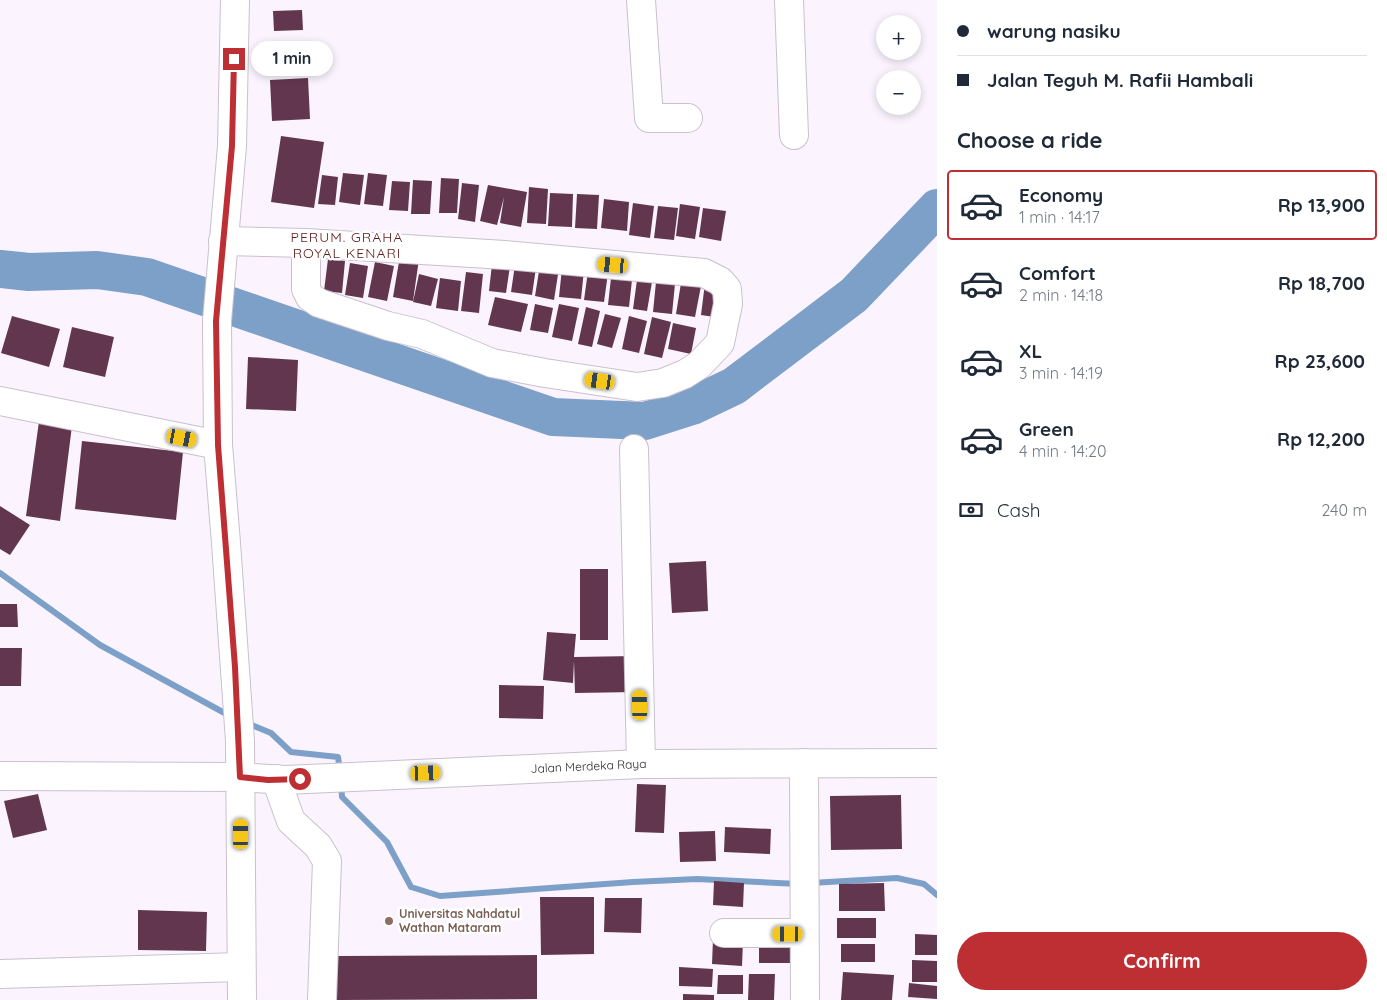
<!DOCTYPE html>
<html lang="en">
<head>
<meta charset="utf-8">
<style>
  body { margin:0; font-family:Quicksand,sans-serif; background:#f2f2f3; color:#1f2937; height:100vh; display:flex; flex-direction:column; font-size:19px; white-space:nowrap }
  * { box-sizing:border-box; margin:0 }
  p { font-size:16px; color:#747a83 }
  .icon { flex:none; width:28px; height:28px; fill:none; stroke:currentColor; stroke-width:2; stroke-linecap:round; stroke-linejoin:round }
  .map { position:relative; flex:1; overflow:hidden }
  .side { display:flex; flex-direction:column; background:#fff; width:450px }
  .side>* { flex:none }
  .guide { display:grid; align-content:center; height:110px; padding:0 20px; background:#fff }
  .fabs { position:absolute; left:876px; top:15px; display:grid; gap:10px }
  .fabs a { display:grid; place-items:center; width:45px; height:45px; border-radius:50%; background:#fff; box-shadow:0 2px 8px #0003; font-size:25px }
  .end { position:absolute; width:22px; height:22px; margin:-11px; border:6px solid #be2f34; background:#fff; box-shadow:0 0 0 2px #fff }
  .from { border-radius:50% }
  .bubble { position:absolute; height:35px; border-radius:18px; background:#fff; box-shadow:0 2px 8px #0003; font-size:16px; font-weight:700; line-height:35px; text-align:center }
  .car { position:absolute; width:15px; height:30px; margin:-15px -8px; border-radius:6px; box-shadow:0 0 4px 1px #0007; background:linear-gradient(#f5c518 24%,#345 0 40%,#f5c518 0 76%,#345 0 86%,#f5c518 0) }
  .guide b { display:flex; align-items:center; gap:18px; height:48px; font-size:19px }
  .guide b+b { border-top:1px solid #e0e1e3 }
  .guide i { width:12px; height:12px; background:#1f2937 }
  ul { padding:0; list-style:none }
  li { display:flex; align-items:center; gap:15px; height:70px; margin:0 10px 8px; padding:0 10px; border:2px solid transparent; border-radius:5px }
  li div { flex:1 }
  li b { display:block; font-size:19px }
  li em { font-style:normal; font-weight:700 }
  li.active { border-color:#be2f34 }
  li>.icon { width:45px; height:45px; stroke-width:1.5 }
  h2 { padding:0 20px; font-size:22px; line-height:60px }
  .pay { display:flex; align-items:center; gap:12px; height:55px; padding:0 20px; font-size:19px }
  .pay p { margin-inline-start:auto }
  .button { display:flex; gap:10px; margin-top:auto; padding:10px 20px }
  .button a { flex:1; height:58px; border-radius:30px; background:#be2f34; color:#fff; font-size:20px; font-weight:700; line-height:58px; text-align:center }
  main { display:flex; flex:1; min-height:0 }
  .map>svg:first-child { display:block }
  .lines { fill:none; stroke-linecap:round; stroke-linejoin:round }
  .stream { stroke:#7da0c9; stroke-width:6 }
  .river { stroke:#7da0c9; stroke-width:38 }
  .building { fill:#62364f }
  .minor-casing { stroke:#c9c0cc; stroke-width:30 }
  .minor { stroke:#fff; stroke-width:28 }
  .route { stroke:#be2f34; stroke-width:6 }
  .education-dot { fill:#8d6e63; stroke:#fff; stroke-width:2 }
  .labels { text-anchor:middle; stroke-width:5; stroke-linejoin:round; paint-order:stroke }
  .street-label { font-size:12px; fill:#231f24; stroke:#fff }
  .education-label { font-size:12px; font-weight:bold; fill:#785e54; stroke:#fff; text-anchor:start }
  .neighbourhood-label { font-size:14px; letter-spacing:1px; fill:#5f1a1a; stroke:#fff }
</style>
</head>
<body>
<main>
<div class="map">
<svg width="937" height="1000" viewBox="0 0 937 1000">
  <rect width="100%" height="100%" fill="#fbf4fe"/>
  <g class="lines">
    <path class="stream" d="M0,573L100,645L230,716
      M247,723L271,733L291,752L338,757L340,771
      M341,783L342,797L387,842L411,887L440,896L633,882L697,879L798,884
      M811,883L897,878L924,884L937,895"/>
    <path class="river" d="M0,269L29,272L97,270L147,277L553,417L645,421L692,406L734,386L854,295L937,208"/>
  </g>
  <path class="building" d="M302,10L303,30L274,31L273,11Z
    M308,78L310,119L272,121L270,80Z
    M281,136L324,142L314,208L271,202Z
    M343,173L364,175L360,205L339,202Z
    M368,173L387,175L383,206L364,204Z
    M322,175L338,177L335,205L318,204Z
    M441,178L459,179L457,213H439Z
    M413,180L432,181L430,214H411Z
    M392,181L410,182L408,211L389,210Z
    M462,183L479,185L475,222L458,219Z
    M488,185L527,192L521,227L500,223L504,197L497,225L480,221Z
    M529,187L548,189L546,224L527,223Z
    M550,193L573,194L572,227L548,226Z
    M577,194L599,195L597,229L575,228Z
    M604,199L629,202L627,231L601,228Z
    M633,203L654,206L650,238L629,235Z
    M680,204L700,207L695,239L676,236Z
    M658,206L678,208L674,240L654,238Z
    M703,208L726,211L721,241L699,237Z
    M400,256L419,259L413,301L393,297Z
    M516,258L537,261L532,295L511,292Z
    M328,259L345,261L342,293L324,291Z
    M375,262L394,266L387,301L368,297Z
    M350,263L368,266L363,298L345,295Z
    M492,264L510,266L506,293L489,291Z
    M540,265L559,268L554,300L535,296Z
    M562,268L584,270L581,299L559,297Z
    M588,271L608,273L604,302L584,300Z
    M466,272L483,274L479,313L461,311Z
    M419,274L438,279L431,306L413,302Z
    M440,278L461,281L458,311L436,308Z
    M611,278L632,280L629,307L608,305Z
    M637,280L652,282L647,311L633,309Z
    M656,282L675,284L672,314L653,312Z
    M681,283L701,286L695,317L676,314Z
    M705,283L725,285L721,318L701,315Z
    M495,297L528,304L521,332L488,325Z
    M535,304L553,308L548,333L530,330Z
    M559,304L579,308L572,341L552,337Z
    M586,307L600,311L592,347L578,344Z
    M605,314L621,318L612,348L597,344Z
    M12,316L60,329L49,367L1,353Z
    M629,316L647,321L639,353L622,349Z
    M652,317L671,322L662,358L644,354Z
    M673,323L696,328L691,354L668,349Z
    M72,327L114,337L105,377L63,367Z
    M248,357L298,360L296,411L246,409Z
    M40,414L73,418L60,521L26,516Z
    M82,441L183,452L176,520L75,509Z
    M0,506L30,525L10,555L0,549Z
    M706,561L708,611L672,613L669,563Z
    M580,569H608V640H580Z
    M0,604H17L18,627H0Z
    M547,632L576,634L574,657L635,656L636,692L575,693L574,661L573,683L543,680Z
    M0,648H22L21,686H0Z
    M499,685L544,686L543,719L499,718Z
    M637,784L666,785L664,833L635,832Z
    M38,794L47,830L13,838L4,801Z
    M901,795L902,849L831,850L830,796Z
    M725,827L771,829L770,854L724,852Z
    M715,831L716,861L680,862L679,832Z
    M714,881L744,883L743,907L713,905Z
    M884,883L885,911H839V884Z
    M540,897H594V954L541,955Z
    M605,898H642L641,933L604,932Z
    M138,910L207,912L206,951L138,950Z
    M837,918H876V938H837Z
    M915,934L937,935V955H915Z
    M759,937L792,938L791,963H759Z
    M713,939L743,941L742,966L712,964Z
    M841,944H875V962H841Z
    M537,955V999L337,1000V956Z
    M912,960L937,961V982H912Z
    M679,967L713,969L712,987L679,986Z
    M843,972L894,975L892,1000H841Z
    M749,974H775L774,1000H748Z
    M718,975H743V994H717Z
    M909,983L937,986V999L908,997Z
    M683,994L714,995V1000H683Z"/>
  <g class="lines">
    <g class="minor-casing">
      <g id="minor">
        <path d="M235,0L232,146L217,321L218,445L226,543L240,741L242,1000"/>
        <path d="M641,0L649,118H688"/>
        <path d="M789,0L794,135"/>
        <path d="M223,241L306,243L505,255L704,273L720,281L727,289L728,304L720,343L699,365L685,374L663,383L637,387L545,373L492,363L422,334L388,326L319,303L310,297L306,289V243"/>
        <path d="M0,401L218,445"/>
        <path d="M634,449L641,764"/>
        <path d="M804,763L805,1000"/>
        <path id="s1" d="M0,776L240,777L285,780L641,764L937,763"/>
        <path d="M276,779L291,821L318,846L327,861L322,1000"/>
        <path d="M724,933H804"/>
        <path d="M0,974L241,967"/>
      </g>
    </g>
    <use href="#minor" class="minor"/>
  </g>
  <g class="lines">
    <path class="route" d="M234,59L232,146L216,321L218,445L235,667L240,777L268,780L300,779"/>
  </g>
  <circle class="education-dot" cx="389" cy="921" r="5"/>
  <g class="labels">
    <g class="street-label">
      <text dy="4" stroke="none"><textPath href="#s1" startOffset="589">Jalan Merdeka Raya</textPath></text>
    </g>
    <g class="education-label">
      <text x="399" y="918">Universitas Nahdatul<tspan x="399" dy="14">Wathan Mataram</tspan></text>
    </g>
    <g class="neighbourhood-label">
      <text x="347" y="242">PERUM. GRAHA<tspan x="347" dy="16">ROYAL KENARI</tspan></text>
    </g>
  </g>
</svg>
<div class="fabs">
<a>+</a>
<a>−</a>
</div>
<i class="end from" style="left:300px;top:779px"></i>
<i class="end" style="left:234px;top:59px"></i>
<div class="bubble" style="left:251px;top:41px;width:82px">1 min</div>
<i class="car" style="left:613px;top:265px;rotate:275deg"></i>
<i class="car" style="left:600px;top:381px;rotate:278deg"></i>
<i class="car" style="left:182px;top:438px;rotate:101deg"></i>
<i class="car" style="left:640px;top:705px;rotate:359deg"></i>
<i class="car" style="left:426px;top:773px;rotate:88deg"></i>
<i class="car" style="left:241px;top:834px;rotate:0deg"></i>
<i class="car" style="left:788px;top:934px;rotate:270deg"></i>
</div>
<section class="side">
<div class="guide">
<b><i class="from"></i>warung nasiku</b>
<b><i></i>Jalan Teguh M. Rafii Hambali</b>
</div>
<h2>Choose a ride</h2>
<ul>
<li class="active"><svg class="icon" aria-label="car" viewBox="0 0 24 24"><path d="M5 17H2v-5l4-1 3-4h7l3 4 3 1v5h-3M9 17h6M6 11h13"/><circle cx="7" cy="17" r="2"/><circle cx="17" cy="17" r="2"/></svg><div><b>Economy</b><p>1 min · 14:17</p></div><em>Rp 13,900</em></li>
<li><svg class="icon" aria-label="car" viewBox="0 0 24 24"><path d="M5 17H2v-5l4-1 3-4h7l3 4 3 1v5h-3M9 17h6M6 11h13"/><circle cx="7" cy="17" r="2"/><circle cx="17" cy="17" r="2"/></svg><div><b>Comfort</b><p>2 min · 14:18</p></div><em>Rp 18,700</em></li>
<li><svg class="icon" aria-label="car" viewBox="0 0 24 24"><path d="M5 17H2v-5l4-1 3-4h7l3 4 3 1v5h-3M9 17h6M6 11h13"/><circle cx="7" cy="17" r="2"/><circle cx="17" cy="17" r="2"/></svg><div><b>XL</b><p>3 min · 14:19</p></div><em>Rp 23,600</em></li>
<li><svg class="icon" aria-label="car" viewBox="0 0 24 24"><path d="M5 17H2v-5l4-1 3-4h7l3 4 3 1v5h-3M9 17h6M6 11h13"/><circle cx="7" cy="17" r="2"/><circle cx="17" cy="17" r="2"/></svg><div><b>Green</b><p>4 min · 14:20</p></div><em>Rp 12,200</em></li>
</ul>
<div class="pay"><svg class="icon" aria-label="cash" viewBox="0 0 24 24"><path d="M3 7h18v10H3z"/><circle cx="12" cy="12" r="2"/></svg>Cash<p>240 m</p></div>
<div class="button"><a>Confirm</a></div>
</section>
</main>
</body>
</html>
